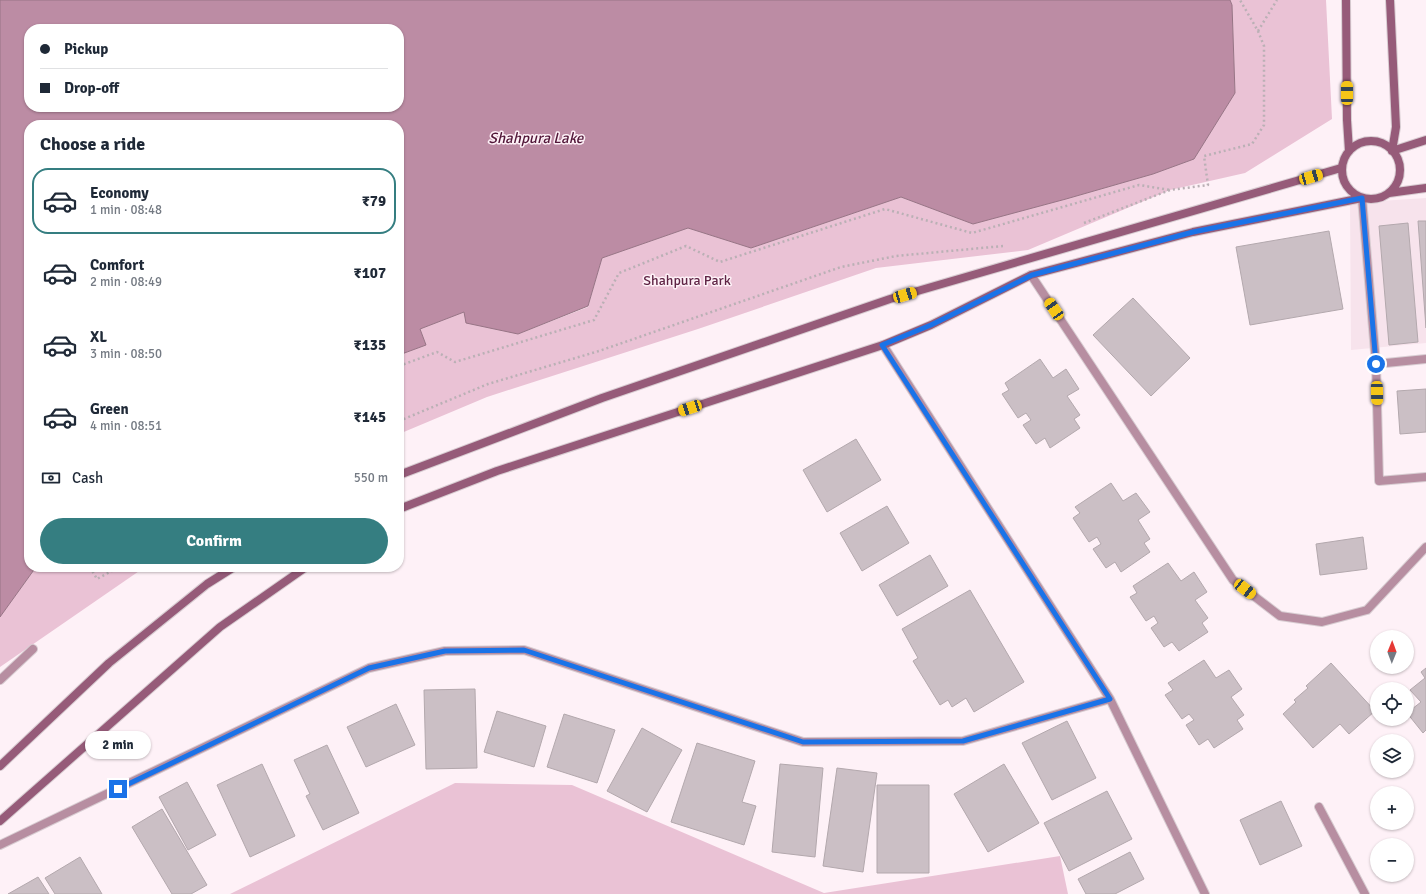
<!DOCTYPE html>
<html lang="en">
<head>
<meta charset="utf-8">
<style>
  body { margin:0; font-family:Signika,sans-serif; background:#f6f6f7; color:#1f2937; height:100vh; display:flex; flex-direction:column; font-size:15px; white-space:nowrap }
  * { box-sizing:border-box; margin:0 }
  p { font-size:13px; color:#747a83 }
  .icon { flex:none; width:22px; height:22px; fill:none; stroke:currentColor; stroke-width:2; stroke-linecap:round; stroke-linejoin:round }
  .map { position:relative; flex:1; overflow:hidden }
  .details { position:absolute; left:24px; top:120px; width:380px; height:452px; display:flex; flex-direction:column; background:#fff; border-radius:16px; box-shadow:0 1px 3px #0004 }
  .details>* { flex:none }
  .guide { position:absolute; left:24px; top:24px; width:380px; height:88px; border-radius:16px; box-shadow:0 1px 3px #0004; display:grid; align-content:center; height:88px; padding:0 16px; background:#fff }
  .needle { width:26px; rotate:1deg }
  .controls { position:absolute; left:1370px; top:630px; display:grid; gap:8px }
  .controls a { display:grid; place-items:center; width:44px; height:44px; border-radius:50%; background:#fff; box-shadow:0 1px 3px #0004; font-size:20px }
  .end { position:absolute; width:18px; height:18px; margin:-9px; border:5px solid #1a73e8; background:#fff; box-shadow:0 0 0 2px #fff }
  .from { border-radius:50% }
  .bubble { position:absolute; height:28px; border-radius:14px; background:#fff; box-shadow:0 1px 3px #0004; font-size:13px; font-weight:800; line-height:28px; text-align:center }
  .car { position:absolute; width:12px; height:24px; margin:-12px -6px; border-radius:5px; box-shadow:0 0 3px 1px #0007; background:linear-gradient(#f5c518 24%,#345 0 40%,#f5c518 0 76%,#345 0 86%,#f5c518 0) }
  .guide b { display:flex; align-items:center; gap:14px; height:38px; font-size:15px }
  .guide b+b { border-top:1px solid #e0e1e3 }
  .guide i { width:10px; height:10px; background:#1f2937 }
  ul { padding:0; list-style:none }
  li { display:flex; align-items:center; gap:12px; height:66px; margin:0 8px 6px; padding:0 8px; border:2px solid transparent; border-radius:16px }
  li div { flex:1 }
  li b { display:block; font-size:15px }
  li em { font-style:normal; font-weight:800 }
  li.selected { border-color:#357e81 }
  li>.icon { width:36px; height:36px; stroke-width:1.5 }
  h2 { padding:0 16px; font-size:18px; line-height:48px }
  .pay { display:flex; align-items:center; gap:10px; height:44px; padding:0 16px; font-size:15px }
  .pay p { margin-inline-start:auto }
  .cta { display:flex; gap:8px; margin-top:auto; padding:8px 16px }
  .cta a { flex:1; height:46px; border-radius:24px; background:#357e81; color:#fff; font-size:16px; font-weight:800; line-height:46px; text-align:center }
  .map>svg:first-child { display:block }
  .built { fill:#f7e3ec }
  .green { fill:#eac2d5 }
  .water { fill:#bc8ca4; stroke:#977485; fill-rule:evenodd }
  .building { fill:#cbbfc5; stroke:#b3a8ad }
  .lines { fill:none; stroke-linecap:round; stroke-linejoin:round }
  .street-casing { stroke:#d8cdd2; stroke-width:10 }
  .secondary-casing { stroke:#d8cdd2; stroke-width:10 }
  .path { stroke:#bab0b5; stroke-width:2.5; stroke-dasharray:2 3; stroke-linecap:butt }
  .street { stroke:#b78ea1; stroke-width:8 }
  .secondary { stroke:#965b79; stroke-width:8 }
  .route { stroke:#1a73e8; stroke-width:5 }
  .labels { text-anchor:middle; stroke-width:3; stroke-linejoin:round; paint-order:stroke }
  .park-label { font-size:14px; fill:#5f2445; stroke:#fef1f7 }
  .water-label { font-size:15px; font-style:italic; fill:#511638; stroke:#fef1f7 }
</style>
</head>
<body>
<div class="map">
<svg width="1426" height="894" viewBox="0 0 1426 894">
  <rect width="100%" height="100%" fill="#fef1f7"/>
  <path class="built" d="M1426,198V343L1351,350L1350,203Z"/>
  <path class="green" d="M1230,0H1326L1332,119L1245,173L1170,190L1028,250L876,268L698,329L487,397L399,434V355L426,345L420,329L464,312L518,334L588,307L602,258L688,228L751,248L901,197L973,224L1066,199L1153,174L1194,159L1235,93L1232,5Z
    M36,567H145L0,667V617Z
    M455,783L572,785L824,893L1060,856L1068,894H230Z"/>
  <path class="water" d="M0,0H1230L1232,5L1235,93L1194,159L1153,174L1066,199L973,224L901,197L751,248L688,228L602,258L588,306L518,334L466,323L464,312L420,329L426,345L399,355V125H29V567H36L0,617ZM29,29H399V107H29Z"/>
  <path class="building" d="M1418,221H1426V328Z
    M1408,223L1418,342L1389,345L1379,226Z
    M1329,231L1343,309L1250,325L1236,247Z
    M1133,298L1190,358L1151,396L1093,335Z
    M1040,359L1053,378L1066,369L1079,389L1067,396L1080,415L1074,419L1080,428L1050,448L1045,438L1036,444L1023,425L1031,420L1026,413L1018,418L1002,394L1009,390L1005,383Z
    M1426,389V432L1400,434L1397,391Z
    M856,439L881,480L827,512L803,470Z
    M1111,483L1123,501L1136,493L1150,512L1138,520L1150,539L1144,543L1150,552L1121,572L1115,562L1106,568L1093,549L1101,544L1097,537L1089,542L1073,518L1080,513L1075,507Z
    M887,506L909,543L862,571L840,533Z
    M1363,537L1367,569L1320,575L1316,544Z
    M930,555L948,586L897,616L879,585Z
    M1168,563L1181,581L1194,572L1207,592L1195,600L1208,618L1202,623L1208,632L1179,651L1172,642L1164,647L1151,628L1158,623L1154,616L1146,621L1130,597L1137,593L1133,586Z
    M970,590L1024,682L974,712L966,698L952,707L948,700L940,705L913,661L918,658L902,629Z
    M1204,660L1216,678L1229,670L1242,689L1231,697L1244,715L1237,720L1243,729L1214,748L1208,739L1199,745L1186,725L1194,720L1189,714L1182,719L1165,695L1173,690L1168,683Z
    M1331,663L1375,711L1349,734L1340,724L1313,748L1283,714L1296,702L1294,700L1308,688L1306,686Z
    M1426,668V730L1423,733L1407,713L1421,702L1410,690L1425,678L1421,672Z
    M475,689L477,768L426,769L424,690Z
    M396,704L415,745L366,767L347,727Z
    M497,711L546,726L534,767L484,752Z
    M564,714L615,730L597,783L547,767Z
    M1067,721L1096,778L1052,800L1022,743Z
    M642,728L682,750L647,812L607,791Z
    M697,743L755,761L742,802L756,806L744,845L671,822Z
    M327,745L359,813L323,830L306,796L310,794L294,760Z
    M262,764L295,836L250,857L217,785Z
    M780,764L823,768L815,857L772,852Z
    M1004,764L1039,823L988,852L954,794Z
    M837,768L877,773L863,872L823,866Z
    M187,782L216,835L188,850L159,797Z
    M877,785H929V873H877Z
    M1107,791L1132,839L1069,871L1044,823Z
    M1281,801L1302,846L1260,865L1240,820Z
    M162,809L207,885L191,894H172L132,827Z
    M1130,852L1144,879L1115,894H1086L1078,879Z
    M80,857L102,894H55L45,878Z
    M38,877L49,894H8Z"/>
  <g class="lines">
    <g class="street-casing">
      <path id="street" d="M1362,198L1376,364L1379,481L1426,477
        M1031,275L1233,580L1280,616L1322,622L1367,610L1426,547
        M883,345L1110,699L1205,894
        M1376,364L1426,359
        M0,680L33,649
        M1319,807L1365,894
        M0,845L369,668L445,651L524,650L803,742L963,741L1110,699"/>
    </g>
    <g class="secondary-casing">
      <path id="secondary" d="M1346,0L1347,120L1349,151
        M1390,0L1396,127L1392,151L1426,140
        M1342 170a29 29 0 1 1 58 0a29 29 0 1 1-58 0Z
        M1389,193L1426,188
        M399,475L602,398L890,299L1341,168
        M399,509L497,471L883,345L931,325L1031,275L1193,232L1362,198
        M0,766L109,663L207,584L234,567
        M0,821L220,627L306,567"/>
    </g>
    <path class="path" d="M1258,31L1277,0
      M1084,223L1170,190L1208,185L1204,156L1252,144L1264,125V46L1258,31L1240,0
      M399,366L437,352L455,362L594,320L619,273L686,246L720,262L885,209L972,233L1139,185L1170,190
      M399,421L488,384L599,351L841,267L896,256L1003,246
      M90,567L97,579L119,567"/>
    <use href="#street" class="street"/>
    <use href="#secondary" class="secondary"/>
  </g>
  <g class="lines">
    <path class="route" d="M118,789L369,668L445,651L524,650L803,742L963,741L1110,699L882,345L931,325L1032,275L1193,232L1362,198L1376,364"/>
  </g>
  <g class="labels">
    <g class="park-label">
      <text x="687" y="285">Shahpura Park</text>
    </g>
    <g class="water-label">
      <text x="536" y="143">Shahpura Lake</text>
    </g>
  </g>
</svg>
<div class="controls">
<a><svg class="needle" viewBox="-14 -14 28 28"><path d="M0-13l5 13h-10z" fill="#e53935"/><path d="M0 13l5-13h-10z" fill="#747a83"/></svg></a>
<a><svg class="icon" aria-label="locate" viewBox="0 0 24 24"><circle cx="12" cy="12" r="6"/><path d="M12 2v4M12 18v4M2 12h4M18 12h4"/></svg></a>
<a><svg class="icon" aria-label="layers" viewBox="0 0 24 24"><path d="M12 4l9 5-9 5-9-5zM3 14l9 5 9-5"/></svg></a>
<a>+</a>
<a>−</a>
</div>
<i class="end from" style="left:1376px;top:364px"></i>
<i class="end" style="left:118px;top:789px"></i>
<div class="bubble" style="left:85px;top:731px;width:66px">2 min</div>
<i class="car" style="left:1347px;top:93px;rotate:0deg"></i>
<i class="car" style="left:1311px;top:177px;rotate:74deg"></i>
<i class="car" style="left:905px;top:295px;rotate:74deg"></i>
<i class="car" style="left:1054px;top:309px;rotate:326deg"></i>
<i class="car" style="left:1377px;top:393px;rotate:179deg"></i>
<i class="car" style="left:690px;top:408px;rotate:252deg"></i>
<i class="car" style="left:1245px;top:589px;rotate:128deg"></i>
<div class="guide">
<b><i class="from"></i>Pickup</b>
<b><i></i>Drop-off</b>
</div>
<section class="details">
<h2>Choose a ride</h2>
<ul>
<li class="selected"><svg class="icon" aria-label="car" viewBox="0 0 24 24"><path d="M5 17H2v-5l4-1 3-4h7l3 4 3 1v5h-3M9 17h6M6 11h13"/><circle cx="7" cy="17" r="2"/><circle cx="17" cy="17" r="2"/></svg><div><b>Economy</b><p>1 min · 08:48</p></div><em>₹79</em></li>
<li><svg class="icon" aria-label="car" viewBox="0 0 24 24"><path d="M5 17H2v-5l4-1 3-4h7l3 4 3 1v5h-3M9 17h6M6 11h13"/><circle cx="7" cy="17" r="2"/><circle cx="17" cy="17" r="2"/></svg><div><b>Comfort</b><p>2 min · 08:49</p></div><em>₹107</em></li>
<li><svg class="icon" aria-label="car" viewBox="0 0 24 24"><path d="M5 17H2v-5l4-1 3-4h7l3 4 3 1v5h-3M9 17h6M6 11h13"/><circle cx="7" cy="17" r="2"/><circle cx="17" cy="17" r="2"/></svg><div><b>XL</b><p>3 min · 08:50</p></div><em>₹135</em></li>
<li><svg class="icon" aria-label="car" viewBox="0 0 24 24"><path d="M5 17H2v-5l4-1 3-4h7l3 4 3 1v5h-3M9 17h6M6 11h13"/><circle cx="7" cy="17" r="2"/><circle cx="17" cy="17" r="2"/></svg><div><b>Green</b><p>4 min · 08:51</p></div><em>₹145</em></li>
</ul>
<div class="pay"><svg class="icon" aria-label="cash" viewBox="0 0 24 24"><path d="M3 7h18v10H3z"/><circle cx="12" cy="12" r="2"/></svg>Cash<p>550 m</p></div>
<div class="cta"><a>Confirm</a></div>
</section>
</div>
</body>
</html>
